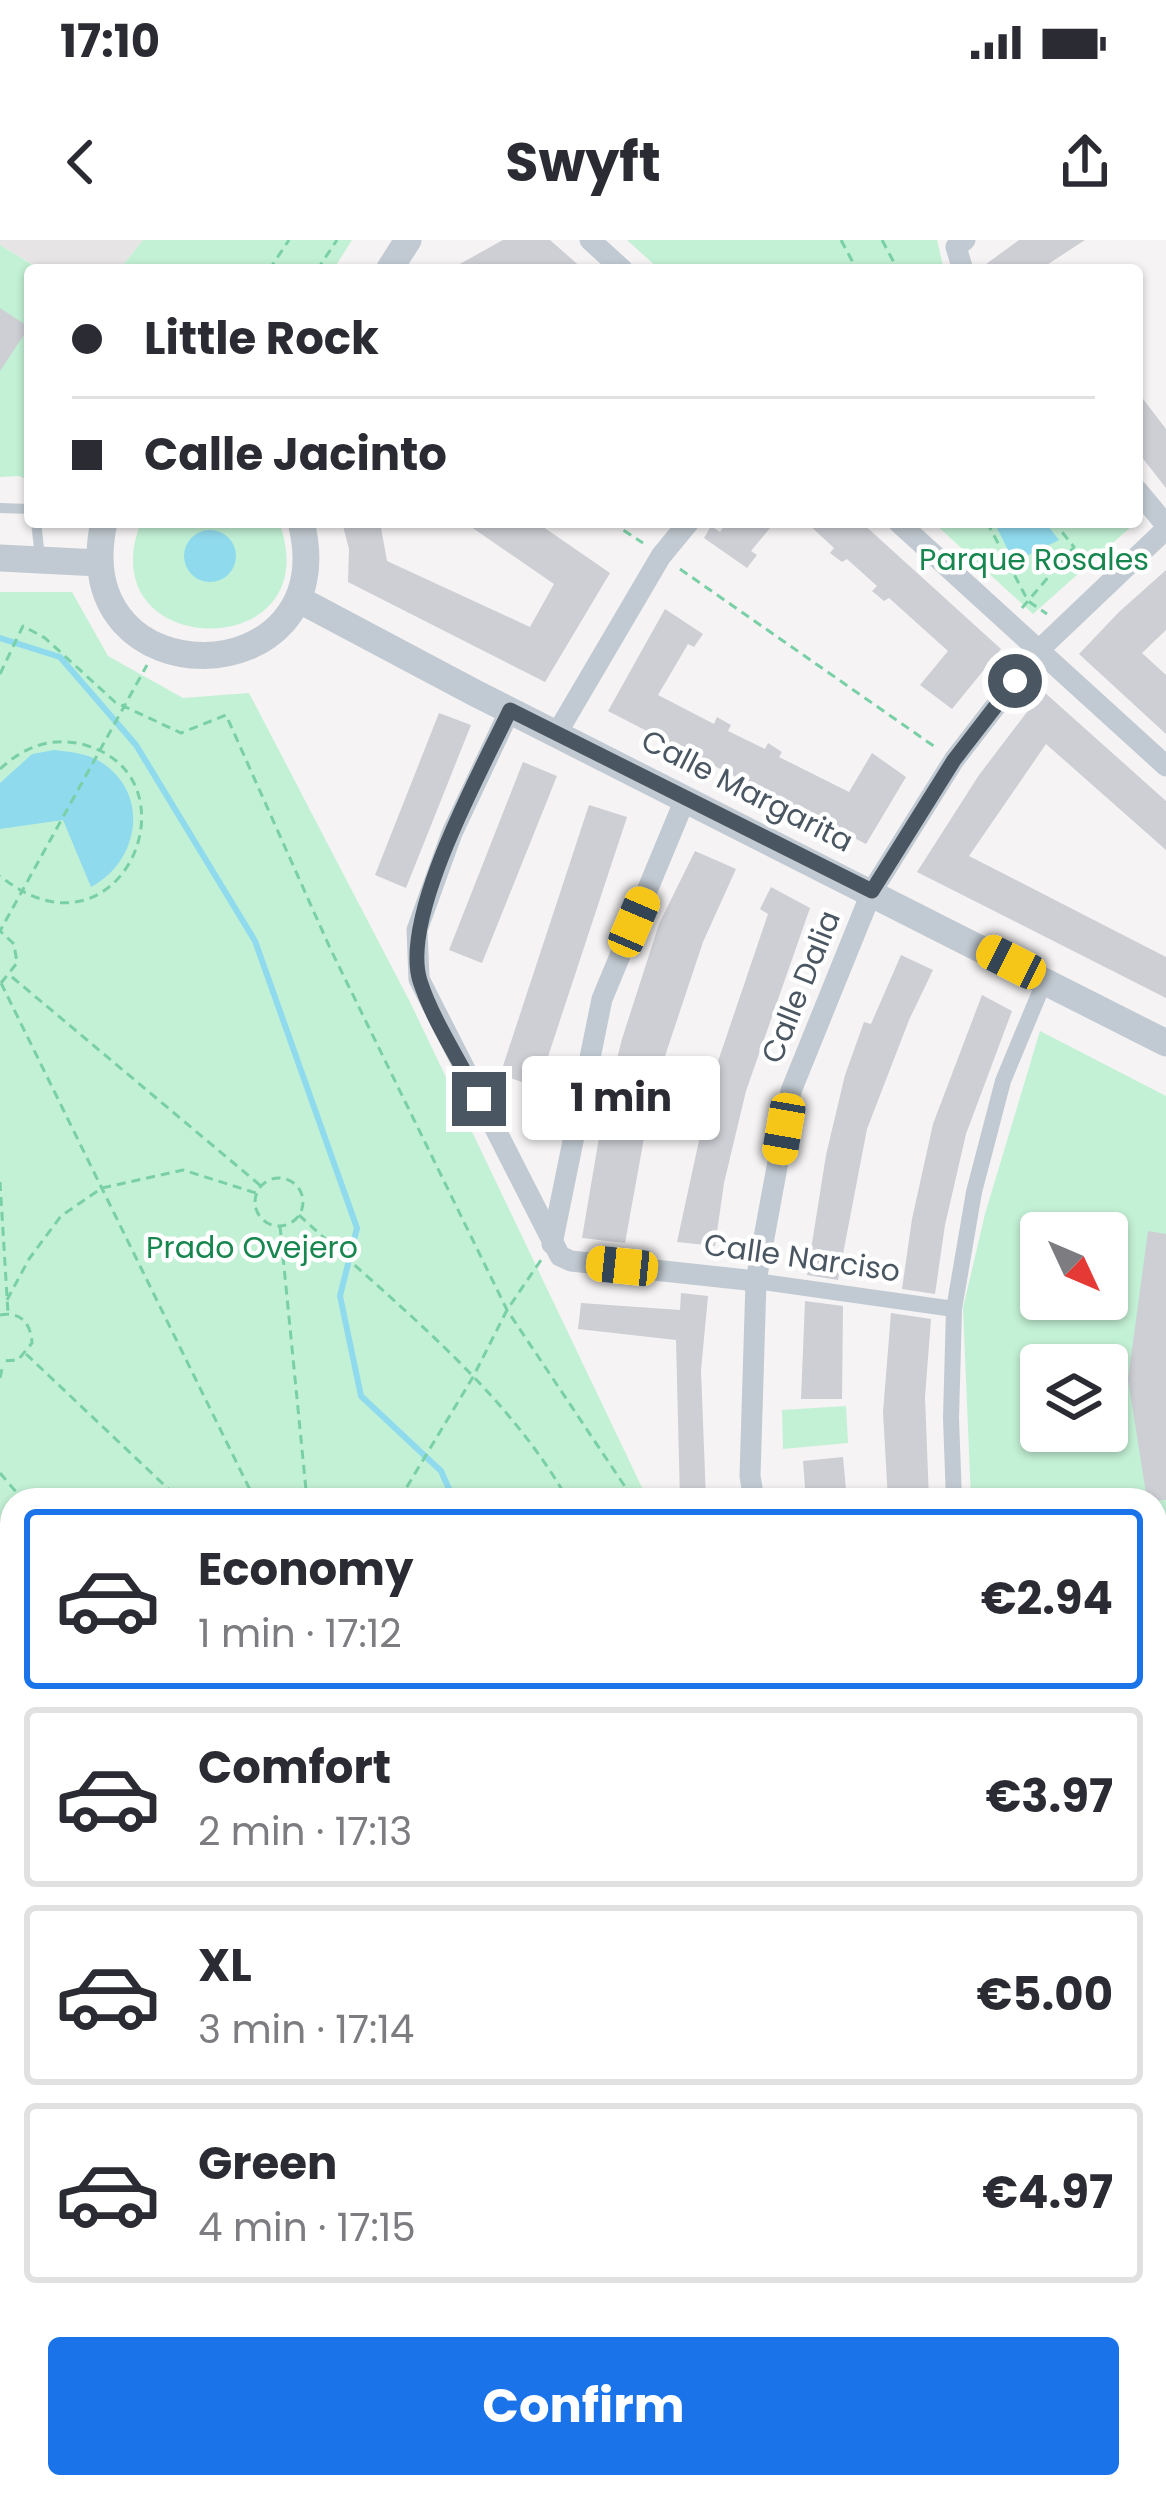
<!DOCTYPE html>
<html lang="en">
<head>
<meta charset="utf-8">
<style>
  body { margin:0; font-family:Poppins,sans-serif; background:#f2f2f3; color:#2b2b33; height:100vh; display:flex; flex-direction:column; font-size:45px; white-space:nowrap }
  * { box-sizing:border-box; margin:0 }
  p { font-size:39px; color:#7c7c81 }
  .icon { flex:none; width:66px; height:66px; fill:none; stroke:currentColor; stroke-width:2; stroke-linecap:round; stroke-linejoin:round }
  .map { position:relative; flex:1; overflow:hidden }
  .drawer { position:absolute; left:0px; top:1248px; width:1167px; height:1011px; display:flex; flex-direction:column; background:#fff; border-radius:36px 36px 0 0; box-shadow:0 3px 9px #0004 }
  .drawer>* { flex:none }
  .hud { position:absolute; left:24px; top:24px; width:1119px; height:264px; border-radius:12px; box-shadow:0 3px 9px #0004; display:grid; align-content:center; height:264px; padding:0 48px; background:#fff }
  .needle { width:78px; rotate:134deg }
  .fabs { position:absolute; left:1020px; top:972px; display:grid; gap:24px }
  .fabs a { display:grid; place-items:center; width:108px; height:108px; border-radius:12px; background:#fff; box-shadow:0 3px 9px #0004; font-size:60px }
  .end { position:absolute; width:54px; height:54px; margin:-27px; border:15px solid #4a5661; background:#fff; box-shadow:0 0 0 6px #fff }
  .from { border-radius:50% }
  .bubble { position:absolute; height:84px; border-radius:12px; background:#fff; box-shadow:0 3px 9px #0004; font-size:39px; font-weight:700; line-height:84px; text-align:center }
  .car { position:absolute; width:36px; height:72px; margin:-36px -18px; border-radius:15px; box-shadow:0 0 9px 3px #0007; background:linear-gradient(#f5c518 24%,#345 0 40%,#f5c518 0 76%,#345 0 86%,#f5c518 0) }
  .hud b { display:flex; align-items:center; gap:42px; height:114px; font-size:45px }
  .hud b+b { border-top:3px solid #e1e1e2 }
  .hud i { width:30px; height:30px; background:#2b2b33 }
  ul { padding:21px 0 0; list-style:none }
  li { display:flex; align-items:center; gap:36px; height:180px; margin:0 24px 18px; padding:0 24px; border:6px solid #e1e1e2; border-radius:12px }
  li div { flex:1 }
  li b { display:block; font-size:45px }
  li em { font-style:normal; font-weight:700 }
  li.on { border-color:#1a73e8 }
  li>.icon { width:108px; height:108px; stroke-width:1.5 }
  .primary-button { display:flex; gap:24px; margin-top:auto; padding:24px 48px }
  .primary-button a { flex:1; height:138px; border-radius:12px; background:#1a73e8; color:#fff; font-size:48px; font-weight:700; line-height:138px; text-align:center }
  .status { display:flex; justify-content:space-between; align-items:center; height:84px; padding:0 60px; background:#fff; direction:ltr }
  .status svg { height:33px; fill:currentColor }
  header { display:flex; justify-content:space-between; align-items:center; height:156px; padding:0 48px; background:#fff; font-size:54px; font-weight:700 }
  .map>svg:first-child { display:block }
  .education { fill:#e6e4e5 }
  .green { fill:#c3f1d5; fill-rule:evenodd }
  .water { fill:#90daee }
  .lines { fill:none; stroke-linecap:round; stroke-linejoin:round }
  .stream { stroke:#90daee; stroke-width:6 }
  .building { fill:#cdcfd5 }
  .path { stroke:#7ad0a6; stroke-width:3; stroke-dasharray:9 6; stroke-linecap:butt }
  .service { stroke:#c1cad2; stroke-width:10 }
  .pedestrian { stroke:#c1cad2; stroke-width:16 }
  .minor { stroke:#c1cad2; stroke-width:21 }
  .tertiary { stroke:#c1cad2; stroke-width:27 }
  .route { stroke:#4a5661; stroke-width:15 }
  .labels { text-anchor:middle; stroke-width:9; stroke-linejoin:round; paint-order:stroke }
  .park-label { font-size:30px; fill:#17864f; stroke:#fff }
  .street-label { font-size:30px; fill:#4a5661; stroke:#fff }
</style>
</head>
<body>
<div class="status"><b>17:10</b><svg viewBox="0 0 49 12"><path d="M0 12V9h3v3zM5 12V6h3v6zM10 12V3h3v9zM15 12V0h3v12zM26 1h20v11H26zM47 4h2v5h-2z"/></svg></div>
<header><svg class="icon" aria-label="back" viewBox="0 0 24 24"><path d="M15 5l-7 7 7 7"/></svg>Swyft<svg class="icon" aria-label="share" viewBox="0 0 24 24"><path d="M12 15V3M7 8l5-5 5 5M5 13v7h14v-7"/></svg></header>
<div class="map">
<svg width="1166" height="2258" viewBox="0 0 1166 2258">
  <rect width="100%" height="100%" fill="#f5f3f3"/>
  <path class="education" d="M0,0H143L119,30H42L0,5Z
    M12,1546V1836L0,1844V1559Z"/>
  <path class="green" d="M143,0H352L333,30H119Z
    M627,0H937L944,30H660Z
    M0,5L41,30H30V241L19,236L0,237Z
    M141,282H279C332,426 86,422 141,282Z
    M933,282H1130L1133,285L1033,374Z
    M0,352H72L108,416L183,458L249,453L410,762L648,1260H12L11,1547L0,1538V1300L4,1294L0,1288Z
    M1040,791L1166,856V1416L1155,1422V1260H971L963,1068L985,974ZM1041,993H1107V1059H1041ZM1041,1125H1107V1191H1041Z
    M846,1166L848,1203L783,1209L782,1170Z
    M192,2247H758L772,2258H198Z"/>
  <path class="water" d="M994,282H1045L1059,300L1014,322Z
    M184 316a26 26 0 1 1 52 0a26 26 0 1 1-52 0Z
    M54,510C71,512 86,513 101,522C151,554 139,622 91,647L63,580L0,589V543L32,514Z"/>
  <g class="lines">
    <path class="stream" d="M0,398L60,417L136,505L255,701L357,988L340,1056L361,1156L441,1231L454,1260
      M701,2258L704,2247"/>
  </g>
  <path class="building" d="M503,0H550L584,30H449Z
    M1019,0H1085L1039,30H978Z
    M0,68L29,87L0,131Z
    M1137,151L1166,189V248L1137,211Z
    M342,282H380L387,321L530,387L554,344L464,282H536L610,333L545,442L348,342L349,309Z
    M727,282H775L751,311L757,315L747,328L704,298L711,286L720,292Z
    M806,282H861L1001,409L952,469L920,445L948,411L889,358L884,361L872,351L877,346L847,319L842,322L830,313L834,308Z
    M1166,330V390L1142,413L1166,435V494L1079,414L1119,372Z
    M665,369L703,394L694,407L688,404L658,455L714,484L717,477L731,485L728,491L765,509L768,503L782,512L779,517L849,552L872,513L906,537L866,604L608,471Z
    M1043,451L1166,561V610L1046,504L969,616L1166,717V758L917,632L979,535Z
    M439,473L471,485L406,648L375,635Z
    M523,522L557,536L482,723L449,710Z
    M589,565L627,577L538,847L500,835Z
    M695,611L736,629L703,702L666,813L646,887L625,1003L582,998L603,874L622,799L659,684Z
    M771,647L810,668L746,851L724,943L715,1006L677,1002L713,836L768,674L760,669Z
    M901,715L933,730L909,780L867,889L838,1040L807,1035L826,915L845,835L864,782L871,784Z
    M982,755L1012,771L966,894L945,985L935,1054L902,1049L912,979L933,884Z
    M1148,991L1166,994V1260H1147L1128,1139Z
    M681,1053L708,1056L701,1130L706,1260H680L676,1100L578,1089L581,1063L680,1070Z
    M805,1061L843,1066L842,1159H801Z
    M891,1073L931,1079L925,1157L929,1260H888L883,1172Z
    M843,1217L847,1260H806L803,1221Z"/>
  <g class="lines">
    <path class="path" d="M841,0L857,30
      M882,0L898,30
      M269,30L289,0
      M317,30L337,0
      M611,282L643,303
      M987,282L1028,361L1047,374
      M680,329L938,509
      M1022,368L1074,307L1054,282
      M0,434L23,386L45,398L115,462L181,493L226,475L330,708L507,1070L634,1260
      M0,529C25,506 52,496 85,505C202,538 120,733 0,636
      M12,737L261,946
      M1,743L255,1260
      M1,743L17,723L14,704L0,691L147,425
      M255 962a24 24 0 1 1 48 0a24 24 0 1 1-48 0Z
      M0,942L8,1073
      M299,975C394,1063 504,1147 568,1260
      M280,986L307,1260
      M7,1060L29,1019L61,976L102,948L183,930L256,953
      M0,1075C21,1071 31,1084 32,1103L18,1120L0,1121
      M26,1114L180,1260
      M0,1138L3,1124
      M0,1233L23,1260
      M399,1260L473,1137L507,1070L541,1020
      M11,1326L7,1330L12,1335
      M0,1369L12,1357
      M0,1386L12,1397
      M0,1459L12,1458
      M0,1482L12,1481
      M188,2247L194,2258
      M351,2247L352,2258
      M12,2258L15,2247
      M73,2258L86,2247
      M87,2258H102
      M220,2258L226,2247
      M230,2258L236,2247
      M340,2258L343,2247
      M523,2258L531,2247
      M637,2258L641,2247"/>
    <path class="service" d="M0,268L30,269
      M36,282L40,317
      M1155,2074L1166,2054
      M1155,2099L1166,2109"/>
    <path class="pedestrian" d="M756,1041L954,1069
      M954,1260L951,1178L954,1069L974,952L1003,841L1045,740"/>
    <path class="minor" d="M590,0L623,30
      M963,30L956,7L965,0
      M1137,250L1166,285
      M898,282L1166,526
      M510,470L452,593L417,690L419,739L560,1016L571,1021L756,1041
      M557,493L661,316L689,282
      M552,1004L602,759L686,557
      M754,1260L750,1236L756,1041L791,851L872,651L954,520L1039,410L1166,289
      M1155,1464L1166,1458
      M1155,2003L1166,2012
      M1155,2199L1166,2182
      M1116,2258L1123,2247"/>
    <path class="tertiary" d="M389,30L408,0
      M104,282C64,463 346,457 301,282
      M0,318L99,323
      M298,359L475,453L1166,803"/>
  </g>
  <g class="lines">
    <path class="route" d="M479,859C460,821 433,781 420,741C400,677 481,531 510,470L872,651L954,520L1015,441"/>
  </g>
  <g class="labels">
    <g class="park-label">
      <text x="1034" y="330">Parque Rosales</text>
      <text x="252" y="1018">Prado Ovejero</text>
    </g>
    <g class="street-label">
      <text transform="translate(747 551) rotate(27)" y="10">Calle Margarita</text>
      <text transform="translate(801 747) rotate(-68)" y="10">Calle Dalia</text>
      <text transform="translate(802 1018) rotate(8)" y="10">Calle Narciso</text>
    </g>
  </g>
</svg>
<div class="fabs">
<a><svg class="needle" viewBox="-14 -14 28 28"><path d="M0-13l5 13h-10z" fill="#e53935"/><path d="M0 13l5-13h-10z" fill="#7c7c81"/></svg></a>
<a><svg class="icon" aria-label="layers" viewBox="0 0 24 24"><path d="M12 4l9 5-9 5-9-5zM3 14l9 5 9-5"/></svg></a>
</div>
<i class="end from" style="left:1015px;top:441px"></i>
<i class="end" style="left:479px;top:859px"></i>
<div class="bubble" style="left:522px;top:816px;width:198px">1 min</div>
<i class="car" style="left:634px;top:682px;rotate:23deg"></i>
<i class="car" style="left:1011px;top:722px;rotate:297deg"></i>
<i class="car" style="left:784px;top:889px;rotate:190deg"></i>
<i class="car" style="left:622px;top:1026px;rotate:276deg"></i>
<div class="hud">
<b><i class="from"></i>Little Rock</b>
<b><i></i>Calle Jacinto</b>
</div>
<section class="drawer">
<ul>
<li class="on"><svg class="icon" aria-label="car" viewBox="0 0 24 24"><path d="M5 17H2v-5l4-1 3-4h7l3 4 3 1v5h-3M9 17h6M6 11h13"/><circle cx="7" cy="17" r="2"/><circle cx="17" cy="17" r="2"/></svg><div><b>Economy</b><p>1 min · 17:12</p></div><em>€2.94</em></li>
<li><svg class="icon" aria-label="car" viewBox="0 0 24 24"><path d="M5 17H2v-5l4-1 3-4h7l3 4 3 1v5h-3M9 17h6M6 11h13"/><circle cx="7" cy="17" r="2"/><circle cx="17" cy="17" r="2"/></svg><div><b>Comfort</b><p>2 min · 17:13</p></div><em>€3.97</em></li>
<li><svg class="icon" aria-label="car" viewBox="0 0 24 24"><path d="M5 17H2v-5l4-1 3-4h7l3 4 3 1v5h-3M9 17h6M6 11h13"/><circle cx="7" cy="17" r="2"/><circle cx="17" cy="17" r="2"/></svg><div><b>XL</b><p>3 min · 17:14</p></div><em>€5.00</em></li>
<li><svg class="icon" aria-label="car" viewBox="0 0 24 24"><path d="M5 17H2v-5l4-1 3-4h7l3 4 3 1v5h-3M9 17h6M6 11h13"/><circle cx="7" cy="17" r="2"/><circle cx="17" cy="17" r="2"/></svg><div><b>Green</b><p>4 min · 17:15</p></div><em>€4.97</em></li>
</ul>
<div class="primary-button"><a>Confirm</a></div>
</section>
</div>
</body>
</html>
